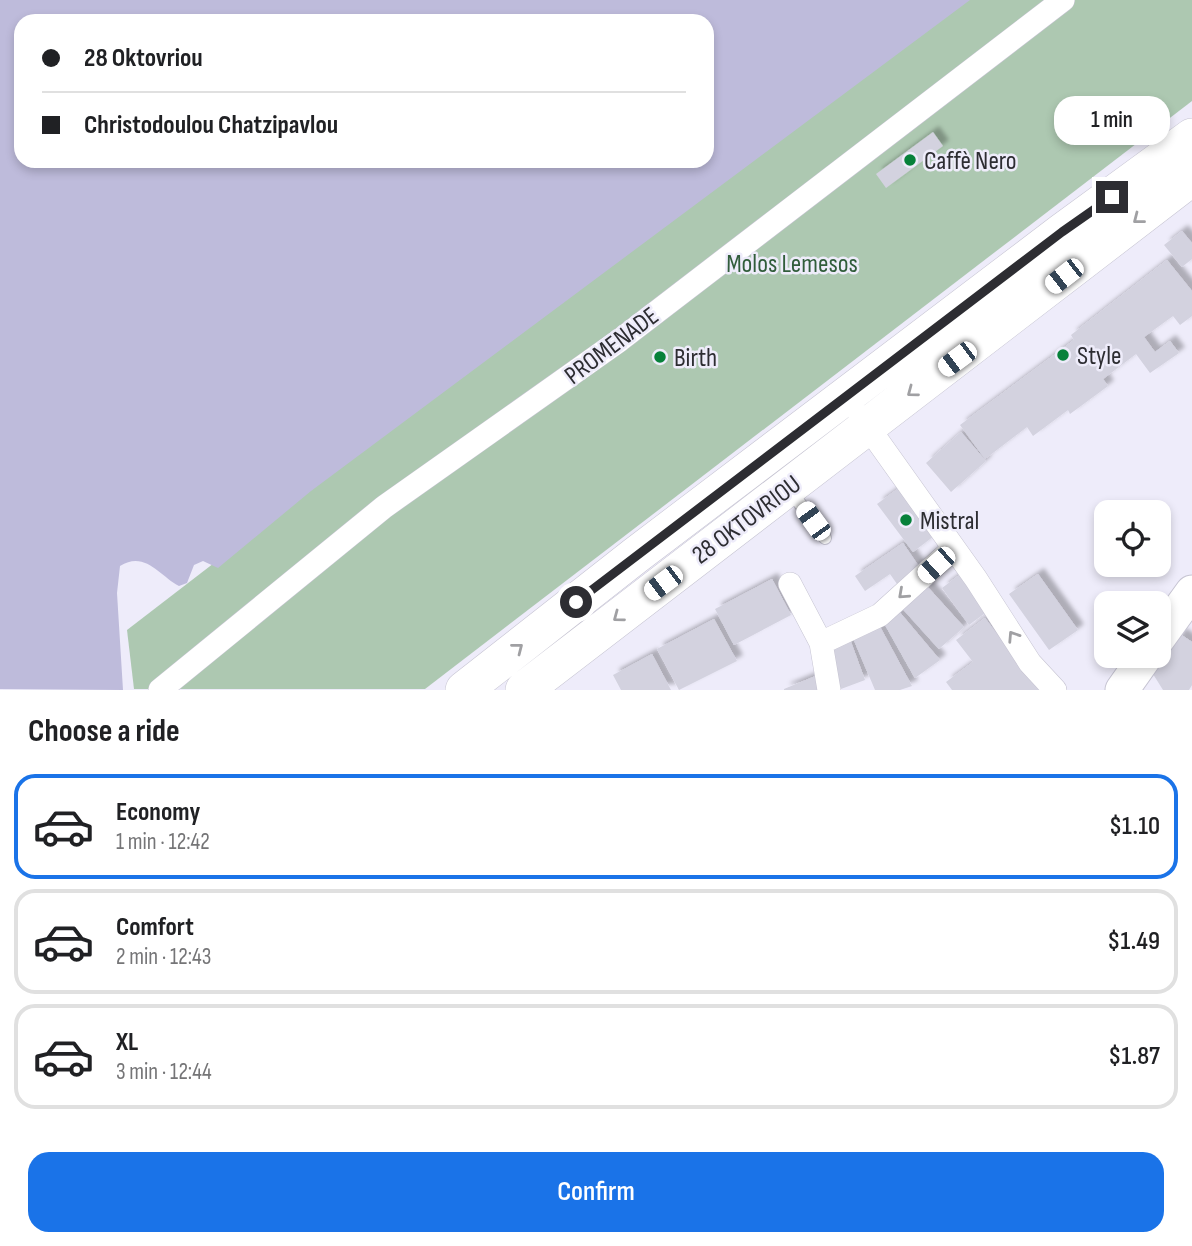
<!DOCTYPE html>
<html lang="en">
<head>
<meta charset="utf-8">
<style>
  body { margin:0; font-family:"Sofia Sans Condensed",sans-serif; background:#f6f6f6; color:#202124; height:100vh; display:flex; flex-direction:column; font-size:26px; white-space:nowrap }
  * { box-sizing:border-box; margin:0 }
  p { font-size:23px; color:#757577 }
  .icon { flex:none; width:38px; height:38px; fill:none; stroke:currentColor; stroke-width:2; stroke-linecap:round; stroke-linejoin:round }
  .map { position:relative; height:690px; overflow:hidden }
  .sheet { display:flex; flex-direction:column; background:#fff; flex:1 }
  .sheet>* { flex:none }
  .hud { position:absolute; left:14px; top:14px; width:700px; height:154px; border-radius:21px; box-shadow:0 4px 10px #0003; display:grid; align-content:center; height:154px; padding:0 28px; background:#fff }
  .tools { position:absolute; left:1094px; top:500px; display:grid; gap:14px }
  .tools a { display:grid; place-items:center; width:77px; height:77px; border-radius:14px; background:#fff; box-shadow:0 4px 10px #0003; font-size:35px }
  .end { position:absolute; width:32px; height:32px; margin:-16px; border:9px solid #2d2d32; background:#fff; box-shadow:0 0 0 4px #fff }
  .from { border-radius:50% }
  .bubble { position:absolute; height:49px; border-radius:21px; background:#fff; box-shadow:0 4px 10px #0003; font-size:23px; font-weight:600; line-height:49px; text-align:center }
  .car { position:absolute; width:21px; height:42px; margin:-21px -10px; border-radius:9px; box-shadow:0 0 5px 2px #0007; background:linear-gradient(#fff 24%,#345 0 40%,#fff 0 76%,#345 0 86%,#fff 0) }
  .hud b { display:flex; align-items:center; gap:24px; height:66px; font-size:26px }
  .hud b+b { border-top:2px solid #e0e0e0 }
  .hud i { width:18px; height:18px; background:#202124 }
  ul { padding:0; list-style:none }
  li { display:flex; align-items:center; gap:21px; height:105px; margin:0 14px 10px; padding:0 14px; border:4px solid #e0e0e0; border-radius:21px }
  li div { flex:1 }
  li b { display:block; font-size:26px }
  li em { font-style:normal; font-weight:600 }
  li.current { border-color:#1a73e8 }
  li>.icon { width:63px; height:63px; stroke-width:1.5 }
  h2 { padding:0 28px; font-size:32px; line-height:84px }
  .cta { display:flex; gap:14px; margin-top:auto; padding:14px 28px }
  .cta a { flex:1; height:80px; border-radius:21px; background:#1a73e8; color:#fff; font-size:28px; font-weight:600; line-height:80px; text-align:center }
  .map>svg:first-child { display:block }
  .green { fill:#adc8b1 }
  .water { fill:#bebbdb; fill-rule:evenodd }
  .building { fill:#d3d2df; filter:url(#shadow) }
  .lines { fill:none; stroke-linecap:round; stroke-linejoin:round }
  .lane-casing { stroke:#c6c4d2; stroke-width:14 }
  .street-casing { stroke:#c6c4d2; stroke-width:24 }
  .secondary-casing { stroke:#c6c4d2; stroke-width:35 }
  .primary-casing { stroke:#c6c4d2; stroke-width:38 }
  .lane { stroke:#fff; stroke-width:12 }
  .street { stroke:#fff; stroke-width:23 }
  .secondary { stroke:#fff; stroke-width:33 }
  .primary { stroke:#fff; stroke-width:37 }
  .oneway { stroke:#a0a0a3 }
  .route { stroke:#2d2d32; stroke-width:9 }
  .poi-dot { fill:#07813a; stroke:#eeecfa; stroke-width:2.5 }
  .labels { text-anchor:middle; stroke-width:5; stroke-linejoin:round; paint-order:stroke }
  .poi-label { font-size:26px; fill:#2d2d32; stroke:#eeecfa; text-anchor:start }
  .park-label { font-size:26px; fill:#315d3b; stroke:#eeecfa }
  .street-label { font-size:26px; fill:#2d2d32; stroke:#eeecfa }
</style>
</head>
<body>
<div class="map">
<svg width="1192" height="690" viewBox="0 0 1192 690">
  <defs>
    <filter id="shadow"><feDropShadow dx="6" dy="-6" stdDeviation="2" flood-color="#0004"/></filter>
  </defs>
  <rect width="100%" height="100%" fill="#eeecfa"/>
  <path class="green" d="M946,0H1192V101L425,689H134L127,630Z"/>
  <path class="water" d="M0,0H970L311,491L218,568L203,561L194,565L187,583L179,586C160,576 145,550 120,566L117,593L123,690L0,689ZM21,21H707V161H21Z"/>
  <path class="building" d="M933,132L943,146L886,188L876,174Z
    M1182,231L1192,243V259L1182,267L1164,245Z
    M1167,260L1192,291V316L1180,325L1173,316L1144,337L1155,352L1170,341L1179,353L1150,373L1136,354L1103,379L1108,386L1070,414L1068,410L1033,436L1027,427L985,459L960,425L1074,340L1071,335Z
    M961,432L986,461L951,492L926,463Z
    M899,488L934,536L913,552L877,504Z
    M903,543L920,568L897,584L890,574L865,591L855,576Z
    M962,573L989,610L969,625L942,588Z
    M1038,574L1078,630L1049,650L1009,594Z
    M772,579L791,615L734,645L715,609Z
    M925,584L964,627L939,649L900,606Z
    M897,609L940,660L915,678L884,623Z
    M985,618L1039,690H952L946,682L973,662L956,640Z
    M714,619L737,661L679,690L657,649Z
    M878,623L912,686L900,690H875L853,638Z
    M1180,634L1192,642V685L1189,690H1163L1153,674Z
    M851,642L865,680L841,689L828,651Z
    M652,654L671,690H621L613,675Z
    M818,675L822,690H784V689Z"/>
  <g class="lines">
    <g class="lane-casing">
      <path id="lane" d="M790,490L825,538"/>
    </g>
    <g class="street-casing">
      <path id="street" d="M860,416L976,579L1030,663L1055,690
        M790,584L821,643L829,690
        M821,643L880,615L954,548
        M160,690L384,507L620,340L1063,0"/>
    </g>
    <g class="secondary-casing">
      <path id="secondary" d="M1158,639L1192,592
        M1122,690L1146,656"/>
    </g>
    <g class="primary-casing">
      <path id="primary" d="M464,690L636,555L1062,232L1192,137
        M524,690L1192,177"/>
    </g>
    <use href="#lane" class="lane"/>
    <use href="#street" class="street"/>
    <use href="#secondary" class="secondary"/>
    <use href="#primary" class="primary"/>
  </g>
  <defs><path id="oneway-chevron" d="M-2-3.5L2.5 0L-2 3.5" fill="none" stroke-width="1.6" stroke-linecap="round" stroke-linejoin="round" transform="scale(1.75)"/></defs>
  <g class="oneway">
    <use href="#oneway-chevron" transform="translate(1138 219) rotate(142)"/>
    <use href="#oneway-chevron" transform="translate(912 392) rotate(143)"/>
    <use href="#oneway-chevron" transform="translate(903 594) rotate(138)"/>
    <use href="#oneway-chevron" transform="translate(618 617) rotate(143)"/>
    <use href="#oneway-chevron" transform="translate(1013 636) rotate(-123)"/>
    <use href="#oneway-chevron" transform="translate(518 648) rotate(-38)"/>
  </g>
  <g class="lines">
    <path class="route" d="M576,602L1062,232L1112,197"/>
  </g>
  <g class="poi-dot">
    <circle cx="910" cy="160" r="7"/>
    <circle cx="1063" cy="355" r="7"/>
    <circle cx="660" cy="357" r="7"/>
    <circle cx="906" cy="520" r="7"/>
  </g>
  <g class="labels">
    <g class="poi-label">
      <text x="924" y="169">Caffè Nero</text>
      <text x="1077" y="364">Style</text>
      <text x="674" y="366">Birth</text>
      <text x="920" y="529">Mistral</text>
    </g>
    <g class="park-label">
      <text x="792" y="272">Molos Lemesos</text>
    </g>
    <g class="street-label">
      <text transform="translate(611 345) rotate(-37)" y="9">PROMENADE</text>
      <text transform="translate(746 519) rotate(-37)" y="9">28 OKTOVRIOU</text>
    </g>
  </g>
</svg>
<div class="tools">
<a><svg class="icon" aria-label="locate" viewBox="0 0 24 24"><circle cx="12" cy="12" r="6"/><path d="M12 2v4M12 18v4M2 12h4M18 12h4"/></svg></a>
<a><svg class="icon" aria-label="layers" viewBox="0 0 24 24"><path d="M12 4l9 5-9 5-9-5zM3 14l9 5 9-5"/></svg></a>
</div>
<i class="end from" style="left:576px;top:602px"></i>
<i class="end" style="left:1112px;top:197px"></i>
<div class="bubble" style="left:1054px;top:96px;width:116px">1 min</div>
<i class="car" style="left:1064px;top:276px;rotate:232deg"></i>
<i class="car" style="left:957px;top:359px;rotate:233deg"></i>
<i class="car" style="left:813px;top:521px;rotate:324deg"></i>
<i class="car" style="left:936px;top:565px;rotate:228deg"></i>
<i class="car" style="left:663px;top:583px;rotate:233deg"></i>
<div class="hud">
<b><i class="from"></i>28 Oktovriou</b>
<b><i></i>Christodoulou Chatzipavlou</b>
</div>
</div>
<section class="sheet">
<h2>Choose a ride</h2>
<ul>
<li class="current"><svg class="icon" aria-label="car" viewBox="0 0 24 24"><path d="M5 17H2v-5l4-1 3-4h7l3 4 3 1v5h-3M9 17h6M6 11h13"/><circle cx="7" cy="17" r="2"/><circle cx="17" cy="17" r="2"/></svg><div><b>Economy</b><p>1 min · 12:42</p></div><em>$1.10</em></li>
<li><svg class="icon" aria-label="car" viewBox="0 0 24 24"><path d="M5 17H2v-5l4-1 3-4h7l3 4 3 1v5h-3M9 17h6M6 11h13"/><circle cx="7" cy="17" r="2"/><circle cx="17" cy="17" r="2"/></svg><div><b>Comfort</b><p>2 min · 12:43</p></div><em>$1.49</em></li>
<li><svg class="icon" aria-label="car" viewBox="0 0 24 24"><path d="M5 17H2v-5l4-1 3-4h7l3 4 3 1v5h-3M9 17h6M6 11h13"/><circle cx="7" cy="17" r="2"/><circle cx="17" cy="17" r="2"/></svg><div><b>XL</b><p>3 min · 12:44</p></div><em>$1.87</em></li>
</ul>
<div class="cta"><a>Confirm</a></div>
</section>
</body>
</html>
